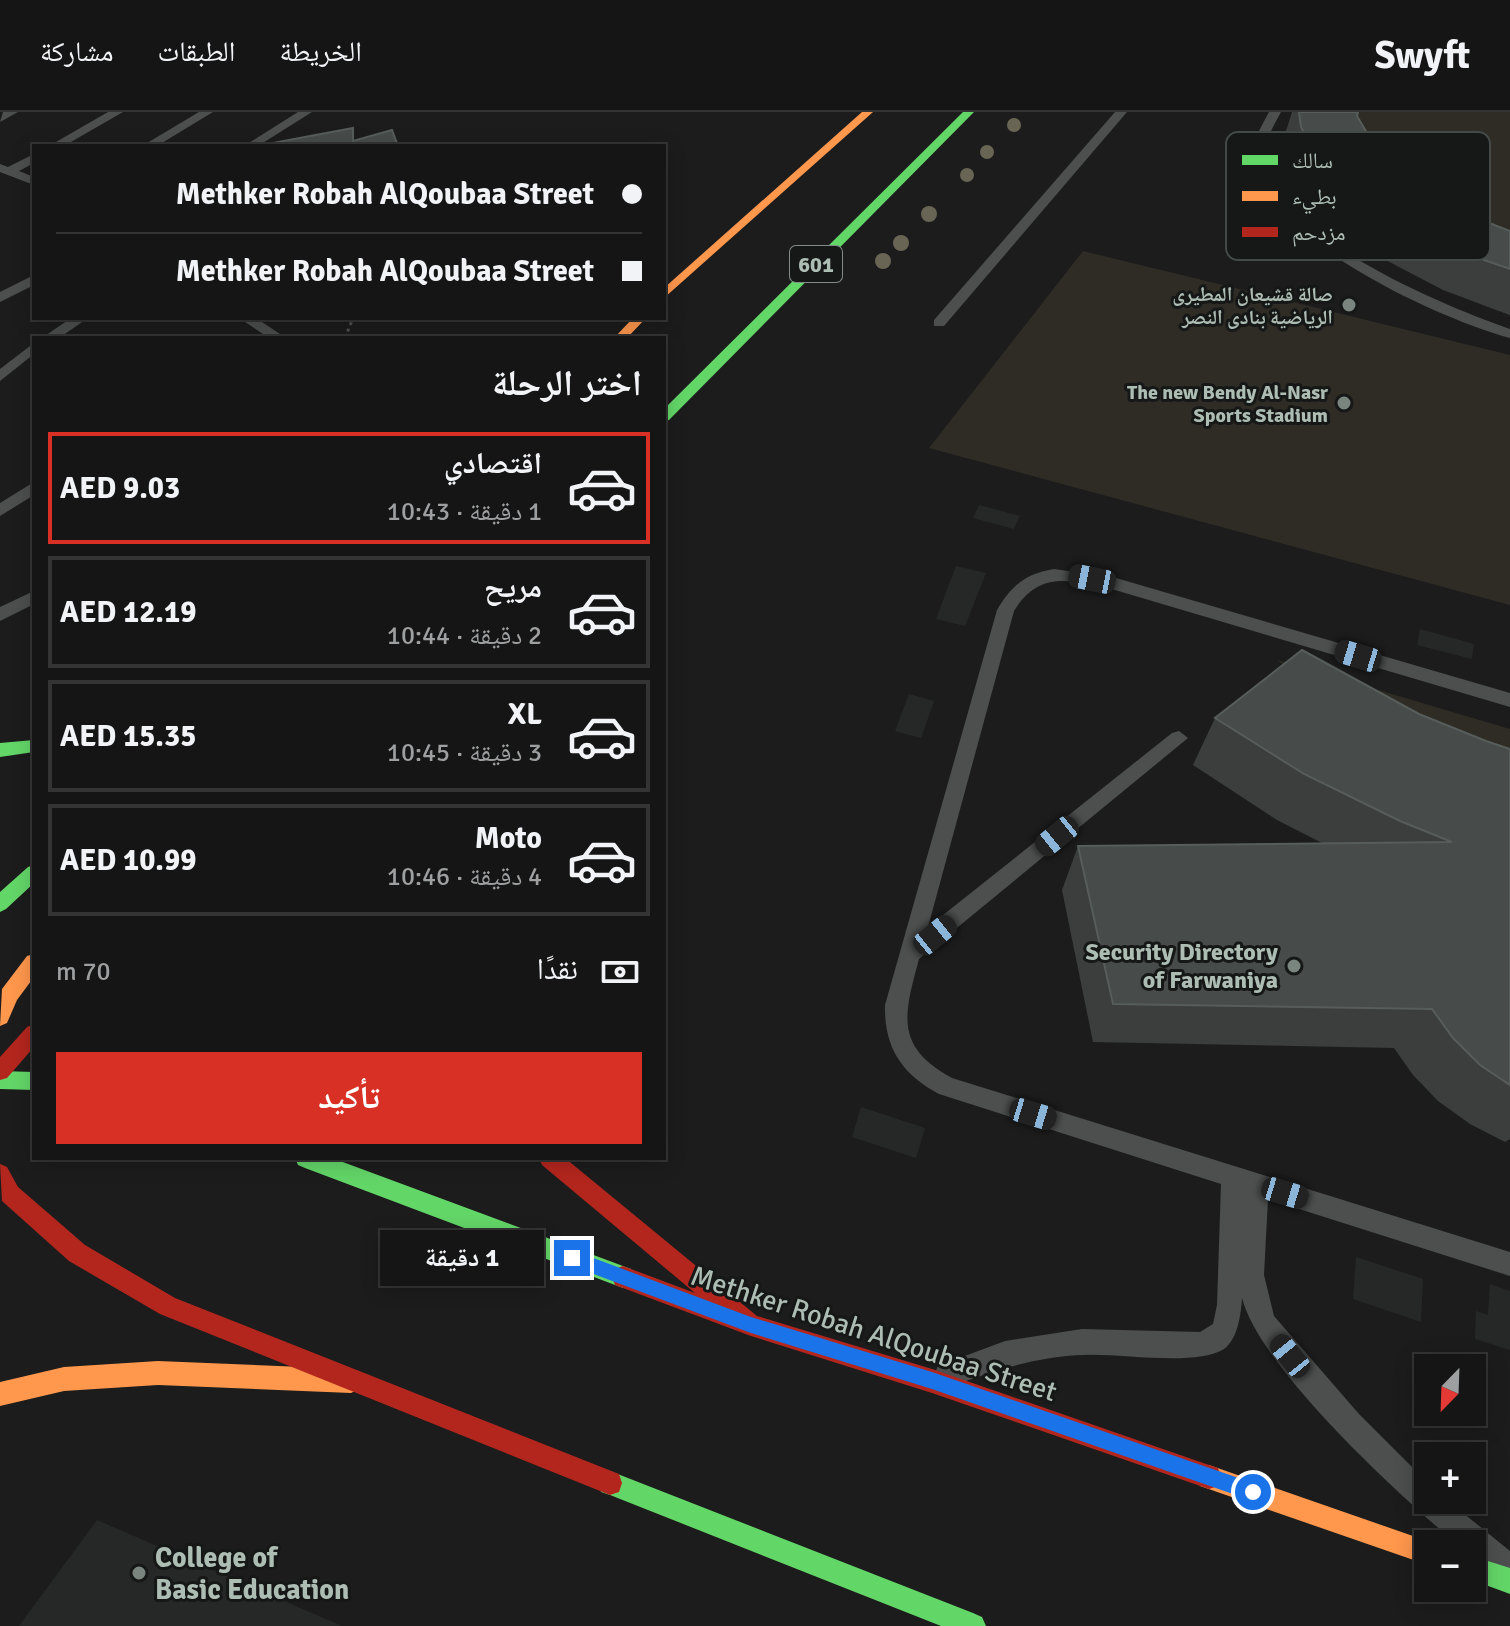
<!DOCTYPE html>
<html lang="ar">
<head>
<meta charset="utf-8">
<style>
  body { margin:0; font-family:Signika,"Noto Naskh Arabic",sans-serif; background:#222; color:#f1f3f6; direction:rtl; height:100vh; display:flex; flex-direction:column; font-size:30px; white-space:nowrap }
  * { box-sizing:border-box; margin:0 }
  p { font-size:26px; color:#9d9fa0 }
  .icon { flex:none; width:44px; height:44px; fill:none; stroke:currentColor; stroke-width:2; stroke-linecap:round; stroke-linejoin:round }
  .map { position:relative; flex:1; overflow:hidden; direction:ltr }
  .drawer { position:absolute; left:32px; top:224px; width:634px; height:824px; display:flex; flex-direction:column; background:#151515; border-radius:0px; box-shadow:0 4px 20px #0003,0 0 0 2px #343434; direction:rtl }
  .drawer>* { flex:none }
  .hud { position:absolute; left:32px; top:32px; width:634px; height:176px; border-radius:0px; box-shadow:0 4px 20px #0003,0 0 0 2px #343434; direction:rtl; display:grid; align-content:center; height:176px; padding:0 24px; background:#151515 }
  .needle { width:52px; rotate:203deg }
  .buttons { position:absolute; left:1414px; top:1242px; display:grid; gap:16px }
  .buttons a { display:grid; place-items:center; width:72px; height:72px; border-radius:0px; background:#151515; box-shadow:0 4px 20px #0003,0 0 0 2px #343434; font-size:40px }
  .end { position:absolute; width:36px; height:36px; margin:-18px; border:10px solid #1a73e8; background:#fff; box-shadow:0 0 0 4px #fff }
  .from { border-radius:50% }
  .bubble { position:absolute; height:56px; border-radius:0px; background:#151515; box-shadow:0 4px 20px #0003,0 0 0 2px #343434; font-size:26px; font-weight:800; line-height:56px; text-align:center; direction:rtl }
  .car { position:absolute; width:24px; height:48px; margin:-24px -12px; border-radius:10px; box-shadow:0 0 6px 2px #0007; background:linear-gradient(#222 24%,#8ab4d8 0 40%,#222 0 76%,#8ab4d8 0 86%,#222 0) }
  .hud b { display:flex; align-items:center; gap:28px; height:76px; font-size:30px }
  .hud b+b { border-top:2px solid #343434 }
  .hud i { width:20px; height:20px; background:#f1f3f6 }
  ul { padding:0; list-style:none }
  li { display:flex; align-items:center; gap:24px; height:112px; margin:0 16px 12px; padding:0 8px; border:4px solid #343434; border-radius:0px }
  li div { flex:1 }
  li b { display:block; font-size:30px }
  li em { font-style:normal; font-weight:800 }
  li.selected { border-color:#d93025 }
  li>.icon { width:72px; height:72px; stroke-width:1.5 }
  h2 { padding:0 24px; font-size:36px; line-height:96px }
  .pay { display:flex; align-items:center; gap:20px; height:88px; padding:0 24px; font-size:30px }
  .pay p { margin-inline-start:auto }
  .action { display:flex; gap:16px; margin-top:auto; padding:16px 24px }
  .action a { flex:1; height:92px; border-radius:0px; background:#d93025; color:#fff; font-size:32px; font-weight:800; line-height:92px; text-align:center }
  header { display:flex; align-items:center; gap:48px; box-sizing:border-box; height:112px; padding:0 40px; background:#151515; border-bottom:2px solid #343434 }
  header strong { font-size:38px }
  nav { display:flex; gap:44px; margin-inline-start:auto; font-size:28px }
  .map>svg:first-child { display:block }
  .built { fill:#262827 }
  .green { fill:#2e2c25 }
  .lines { fill:none; stroke-linecap:round; stroke-linejoin:round }
  .path { stroke:#4d514f; stroke-width:3; stroke-dasharray:3 4; stroke-linecap:butt }
  .lane { fill:#4c4f4d; fill-rule:evenodd }
  .fast { fill:#63d668; fill-rule:evenodd }
  .slow { fill:#ff974d; fill-rule:evenodd }
  .jam { fill:#b3261e; fill-rule:evenodd }
  .tree { fill:#696555 }
  .wall { fill:#3b3e3c }
  .building { fill:#474b49; stroke:#575d5a; stroke-width:2 }
  .route { fill:#1a73e8 }
  .poi-dot { fill:#7a857f; stroke:#161818; stroke-width:3 }
  .labels { text-anchor:middle; stroke-width:6; stroke-linejoin:round; paint-order:stroke }
  .far-poi-label { font-size:20px; font-weight:bold; fill:#adbdb4; stroke:#161818; text-anchor:end }
  .shield { fill:#161818; stroke:#808c85; stroke-width:2 }
  .shield-label { font-size:22px; font-weight:bold; fill:#adbdb4 }
  .poi-label { font-size:24px; font-weight:bold; fill:#adbdb4; stroke:#161818; text-anchor:end }
  .near-street-label { font-size:28px; fill:#adbdb4; stroke:#161818 }
  .near-poi-label { font-size:28px; font-weight:bold; fill:#adbdb4; stroke:#161818; text-anchor:start }
  .key { fill:#161818; stroke:#434a47; stroke-width:2 }
  .key-label { font-size:22px; fill:#adbdb4 }
</style>
</head>
<body>
<header>
<strong>Swyft</strong>
<nav><a>الخريطة</a><a>الطبقات</a><a>مشاركة</a></nav>
</header>
<div class="map">
<svg width="1510" height="1514" viewBox="0 0 1510 1514">
  <rect width="100%" height="100%" fill="#1c1c1c"/>
  <path class="built" d="M979,393L1020,404L1014,417L973,406Z
    M956,454L986,461L965,514L936,507Z
    M1420,517L1474,532L1472,547L1417,533Z
    M909,582L934,589L921,626L895,619Z
    M861,995L925,1016L916,1046L852,1025Z
    M1356,1145L1423,1167L1421,1210L1353,1187Z
    M1490,1172L1510,1179V1238L1475,1227L1476,1199L1488,1203Z
    M97,1408L342,1514H19Z"/>
  <path class="green" d="M1295,0H1510V203C1450,183 1267,106 1285,22C1287,15 1292,7 1295,0Z
    M1083,139L1510,243V493L929,336Z
    M1277,548L1510,617V664L1307,569Z"/>
  <g class="lines">
    <path class="path" d="M345,226L353,206"/>
    <path class="lane" d="M3,0H18L0,10Z
      M108,0H123L64,34H49Z
      M199,0H213L157,34H142Z
      M298,0H312L258,34H244Z
      M1115,0H1127L944,214H934V208Z
      M1269,0H1281C1273,15 1261,34 1265,52C1284,128 1442,193 1510,217V226C1439,207 1270,129 1253,52C1249,34 1261,15 1269,0Z
      M34,42V51L19,59L34,65V73L0,60V52L8,55Z
      M34,163V173L0,190V180Z
      M71,206H88L59,226H42Z
      M239,206H256L286,226H269Z
      M34,231V242L0,269V257Z
      M34,370V383L0,404V391Z
      M1054,457L1116,466L1510,581V595L1115,478C1074,469 1040,456 1014,499L928,815L1172,621L1179,619L1188,626L919,847C904,903 894,934 952,966L1510,1140V1164L1268,1087L1264,1163L1274,1204L1359,1302L1428,1371V1388H1447L1510,1439V1470L1472,1444V1432H1457C1400,1384 1260,1256 1242,1186C1241,1202 1238,1227 1224,1237C1195,1255 1120,1241 1084,1243C1036,1244 991,1260 947,1276L938,1272L934,1263L938,1254L1005,1229L1082,1217L1200,1220L1213,1212L1217,1193L1221,1072L939,982C902,962 884,936 885,893L997,498C1012,473 1025,462 1054,457Z
      M34,479V492L0,509V495Z"/>
    <path class="fast" d="M963,0H974L669,308L664,309V297Z
      M34,628V640L0,645V631Z
      M34,753V771L6,797L0,800V780L28,755Z
      M0,959L34,960V978L0,977Z
      M295,1046H332L623,1154L631,1157L634,1165L631,1173L623,1176L305,1056L298,1053Z
      M610,1359L973,1501L982,1505L986,1514H941L610,1383L601,1380L598,1371L601,1362Z
      M1472,1444L1510,1456V1482L1472,1468Z"/>
    <path class="slow" d="M862,0H873L664,186V176Z
      M633,206H646L627,226H614Z
      M34,842V865L17,888L7,911L0,914L2,877L27,844Z
      M158,1249L351,1257L359,1261L363,1269L359,1277L351,1281L158,1273L64,1279L0,1294V1270L64,1255Z
      M1209,1353L1436,1432H1428V1453L1200,1374L1197,1365L1200,1356Z"/>
    <path class="jam" d="M34,912V935L7,966L0,968V945L27,915Z
      M539,1046H565L757,1204L932,1257L1209,1353L1218,1356L1221,1365L1218,1374L1209,1377L932,1281L751,1224L615,1173L612,1165L615,1157L623,1154L695,1181L542,1053Z
      M0,1052L7,1055L18,1075L85,1133L175,1186L619,1362L622,1371L619,1380L610,1383L160,1202L69,1149L2,1089Z"/>
  </g>
  <g class="tree">
    <circle cx="1014" cy="13" r="7"/>
    <circle cx="987" cy="40" r="7"/>
    <circle cx="967" cy="63" r="7"/>
    <circle cx="929" cy="102" r="8"/>
    <circle cx="901" cy="131" r="8"/>
    <circle cx="883" cy="149" r="8"/>
  </g>
  <path class="wall" d="M1292,0H1358L1357,4L1377,38L1394,55L1443,89L1474,105L1510,119V203L1443,178L1378,144L1328,107L1297,70L1288,52L1285,22Z
    M1419,602L1486,629L1510,637V1027L1505,1030L1470,1012L1438,989L1413,963L1394,936L1093,930L1062,778L1078,734L1322,731L1277,708L1193,653L1215,606Z"/>
  <path class="building" d="M1299,0H1358L1357,4L1377,38L1394,55L1443,89L1474,105L1510,119V157L1461,140L1394,106L1343,69L1310,33L1301,15Z
    M353,16V29L392,18L398,34H257Z
    M1302,538L1419,602L1486,629L1510,637V973L1480,953L1453,926L1432,897L1113,892L1078,734L1452,730L1400,709L1304,662L1215,606Z"/>
  <path class="route" d="M572,1138L751,1205L932,1260L1253,1371L1259,1374L1262,1380L1259,1386L1253,1389L932,1277L751,1221L567,1152V1141Z"/>
  <g class="poi-dot">
    <circle cx="1349" cy="193" r="8"/>
    <circle cx="1344" cy="291" r="8"/>
    <circle cx="1294" cy="854" r="8"/>
    <circle cx="139" cy="1461" r="8"/>
  </g>
  <g class="labels">
    <g class="far-poi-label">
      <text x="1333" y="189">صالة قشيعان المطيرى<tspan x="1333" dy="23">الرياضية بنادى النصر</tspan></text>
      <text x="1328" y="287">The new Bendy Al-Nasr<tspan x="1328" dy="23">Sports Stadium</tspan></text>
    </g>
    <rect class="shield" x="790" y="134" width="52" height="36" rx="6"/>
    <g class="shield-label">
      <text x="816" y="160">601</text>
    </g>
    <g class="poi-label">
      <text x="1278" y="848">Security Directory<tspan x="1278" dy="28">of Farwaniya</tspan></text>
    </g>
    <g class="near-street-label">
      <text transform="translate(874 1221) rotate(18)" y="10">Methker Robah AlQoubaa Street</text>
    </g>
    <g class="near-poi-label">
      <text x="155" y="1455">College of<tspan x="155" dy="32">Basic Education</tspan></text>
    </g>
  </g>
  <rect x="1226" y="20" width="264" height="128" rx="12" class="key"/>
  <rect x="1242" y="43" width="36" height="10" fill="#63d668"/>
  <rect x="1242" y="79" width="36" height="10" fill="#ff974d"/>
  <rect x="1242" y="115" width="36" height="10" fill="#b3261e"/>
  <g class="key-label">
    <text x="1292" y="56">سالك</text>
    <text x="1292" y="92">بطيء</text>
    <text x="1292" y="128">مزدحم</text>
  </g>
</svg>
<div class="buttons">
<a><svg class="needle" viewBox="-14 -14 28 28"><path d="M0-13l5 13h-10z" fill="#e53935"/><path d="M0 13l5-13h-10z" fill="#9d9fa0"/></svg></a>
<a>+</a>
<a>−</a>
</div>
<i class="end from" style="left:1253px;top:1380px"></i>
<i class="end" style="left:572px;top:1146px"></i>
<div class="bubble" style="left:380px;top:1118px;width:164px">1 دقيقة</div>
<i class="car" style="left:1092px;top:467px;rotate:281deg"></i>
<i class="car" style="left:1358px;top:544px;rotate:287deg"></i>
<i class="car" style="left:1057px;top:724px;rotate:231deg"></i>
<i class="car" style="left:935px;top:823px;rotate:51deg"></i>
<i class="car" style="left:1033px;top:1002px;rotate:107deg"></i>
<i class="car" style="left:1285px;top:1081px;rotate:107deg"></i>
<i class="car" style="left:1290px;top:1244px;rotate:321deg"></i>
<div class="hud">
<b><i class="from"></i>Methker Robah AlQoubaa Street</b>
<b><i></i>Methker Robah AlQoubaa Street</b>
</div>
<section class="drawer">
<h2>اختر الرحلة</h2>
<ul>
<li class="selected"><svg class="icon" aria-label="car" viewBox="0 0 24 24"><path d="M5 17H2v-5l4-1 3-4h7l3 4 3 1v5h-3M9 17h6M6 11h13"/><circle cx="7" cy="17" r="2"/><circle cx="17" cy="17" r="2"/></svg><div><b>اقتصادي</b><p>1 دقيقة · 10:43</p></div><em>AED 9.03</em></li>
<li><svg class="icon" aria-label="car" viewBox="0 0 24 24"><path d="M5 17H2v-5l4-1 3-4h7l3 4 3 1v5h-3M9 17h6M6 11h13"/><circle cx="7" cy="17" r="2"/><circle cx="17" cy="17" r="2"/></svg><div><b>مريح</b><p>2 دقيقة · 10:44</p></div><em>AED 12.19</em></li>
<li><svg class="icon" aria-label="car" viewBox="0 0 24 24"><path d="M5 17H2v-5l4-1 3-4h7l3 4 3 1v5h-3M9 17h6M6 11h13"/><circle cx="7" cy="17" r="2"/><circle cx="17" cy="17" r="2"/></svg><div><b>XL</b><p>3 دقيقة · 10:45</p></div><em>AED 15.35</em></li>
<li><svg class="icon" aria-label="car" viewBox="0 0 24 24"><path d="M5 17H2v-5l4-1 3-4h7l3 4 3 1v5h-3M9 17h6M6 11h13"/><circle cx="7" cy="17" r="2"/><circle cx="17" cy="17" r="2"/></svg><div><b>Moto</b><p>4 دقيقة · 10:46</p></div><em>AED 10.99</em></li>
</ul>
<div class="pay"><svg class="icon" aria-label="cash" viewBox="0 0 24 24"><path d="M3 7h18v10H3z"/><circle cx="12" cy="12" r="2"/></svg>نقدًا<p>70 m</p></div>
<div class="action"><a>تأكيد</a></div>
</section>
</div>
</body>
</html>
